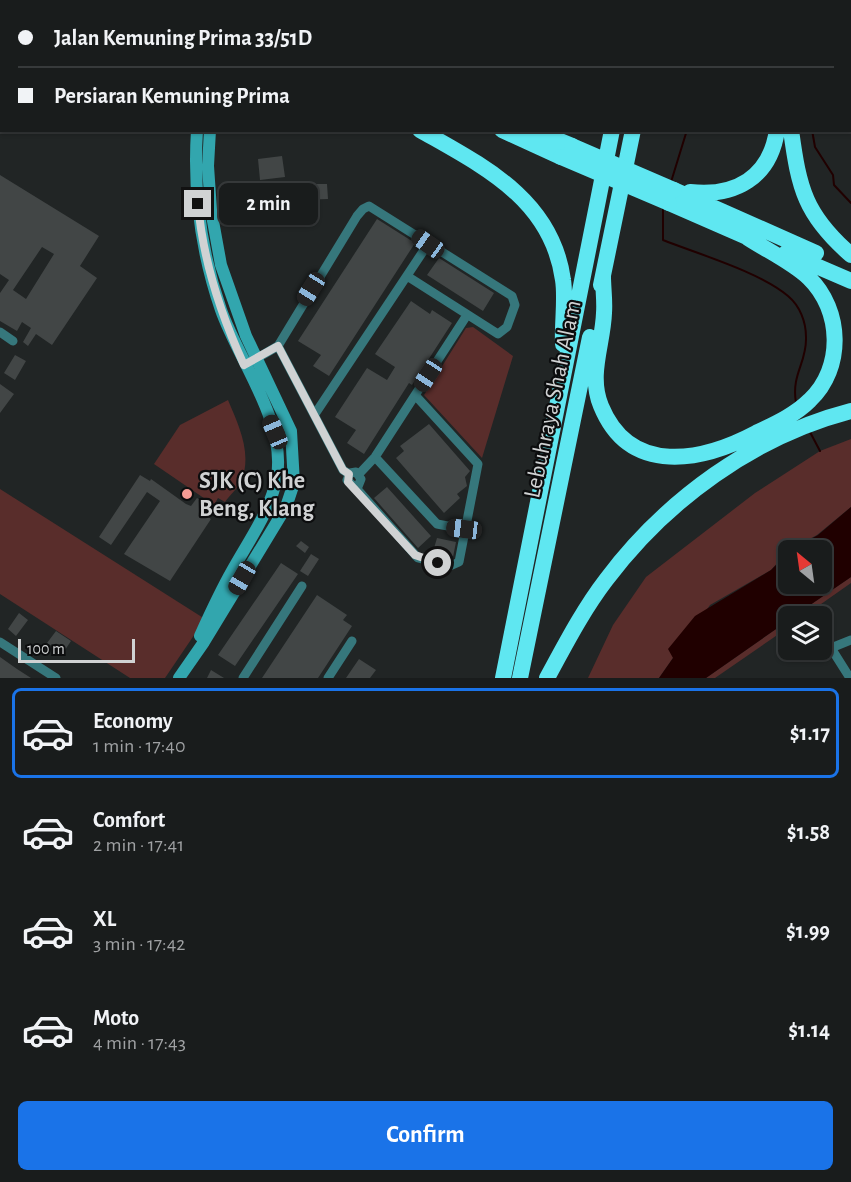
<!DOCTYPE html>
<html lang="en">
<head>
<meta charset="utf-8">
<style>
  body { margin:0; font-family:"Alegreya Sans",sans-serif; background:#222525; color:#f1f3f6; height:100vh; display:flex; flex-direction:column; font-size:22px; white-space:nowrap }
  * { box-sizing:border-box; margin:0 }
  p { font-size:20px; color:#9fa1a3 }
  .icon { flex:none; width:33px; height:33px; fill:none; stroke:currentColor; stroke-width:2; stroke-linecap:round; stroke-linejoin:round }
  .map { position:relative; height:678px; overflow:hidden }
  .drawer { display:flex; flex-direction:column; background:#191c1c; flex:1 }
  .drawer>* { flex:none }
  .hud { position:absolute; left:0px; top:0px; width:852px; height:132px; box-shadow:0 2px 4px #0004,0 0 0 2px #373a3b; display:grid; align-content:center; height:132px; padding:0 18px; background:#191c1c }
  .needle { width:39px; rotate:331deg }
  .controls { position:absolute; left:778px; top:540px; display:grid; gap:12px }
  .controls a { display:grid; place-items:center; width:54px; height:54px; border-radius:9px; background:#191c1c; box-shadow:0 2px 4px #0004,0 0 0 2px #373a3b; font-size:30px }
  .scale { position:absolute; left:18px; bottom:15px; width:117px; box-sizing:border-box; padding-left:6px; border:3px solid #d0d2d3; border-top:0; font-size:16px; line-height:21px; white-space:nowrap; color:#d0d2d3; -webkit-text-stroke:4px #0c0d0e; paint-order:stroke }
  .end { position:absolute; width:27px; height:27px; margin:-14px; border:8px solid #d0d2d3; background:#111; box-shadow:0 0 0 3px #111 }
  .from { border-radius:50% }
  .bubble { position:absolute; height:42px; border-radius:9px; background:#191c1c; box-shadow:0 2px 4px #0004,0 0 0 2px #373a3b; font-size:20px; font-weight:600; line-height:42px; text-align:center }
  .car { position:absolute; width:18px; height:36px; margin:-18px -9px; border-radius:8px; box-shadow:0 0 4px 2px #0007; background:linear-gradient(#222 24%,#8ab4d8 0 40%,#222 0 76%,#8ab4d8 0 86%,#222 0) }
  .hud b { display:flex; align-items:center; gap:21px; height:57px; font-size:22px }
  .hud b+b { border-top:2px solid #373a3b }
  .hud i { width:15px; height:15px; background:#f1f3f6 }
  ul { padding:10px 0 0; list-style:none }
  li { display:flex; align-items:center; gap:18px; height:90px; margin:0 12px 9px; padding:0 6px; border:3px solid transparent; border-radius:9px }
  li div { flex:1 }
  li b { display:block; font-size:22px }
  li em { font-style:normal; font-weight:600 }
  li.on { border-color:#1a73e8 }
  li>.icon { width:54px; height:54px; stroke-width:1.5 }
  .cta { display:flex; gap:12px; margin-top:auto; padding:12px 18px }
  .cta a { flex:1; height:69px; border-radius:9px; background:#1a73e8; color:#fff; font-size:24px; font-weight:600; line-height:69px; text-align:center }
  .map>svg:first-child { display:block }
  .green { fill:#592d2b }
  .water { fill:#200000 }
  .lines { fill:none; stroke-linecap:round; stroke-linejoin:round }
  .stream { stroke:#200000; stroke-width:2 }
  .building { fill:#424646; fill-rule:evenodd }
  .street { stroke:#36777c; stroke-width:9 }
  .secondary { stroke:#32a6ae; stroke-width:12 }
  .highway { stroke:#5fe7f1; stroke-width:16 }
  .highway-bridge { stroke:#5fe7f1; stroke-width:16 }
  .route { stroke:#d0d2d3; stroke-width:8 }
  .poi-dot { fill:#f59c95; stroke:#0c0d0e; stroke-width:2 }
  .labels { text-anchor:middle; stroke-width:4.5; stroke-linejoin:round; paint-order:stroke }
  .street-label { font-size:24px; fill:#d0d2d3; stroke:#0c0d0e }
  .poi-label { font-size:24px; font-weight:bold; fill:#d0d2d3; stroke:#0c0d0e; text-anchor:start }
</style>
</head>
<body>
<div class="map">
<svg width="851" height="678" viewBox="0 0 851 678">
  <rect width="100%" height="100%" fill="#212525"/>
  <path class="green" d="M473,327L513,356L482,458L424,395L466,328Z
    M228,400C238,424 252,452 242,479C239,487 230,495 225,502L218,498L214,505L154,464L180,425Z
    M851,439V507L817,535L789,550L771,570L710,605L659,678H588L613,625L646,577L755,493L820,451Z
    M0,489L205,619L165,678H130L0,594Z
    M851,577V583L804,616H794Z
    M789,620V627L715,678H706Z"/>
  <path class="water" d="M851,507V577L794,616H789V620L706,678H659L673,658L668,649L695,616L771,570L789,552V584H822V550H792L818,535Z"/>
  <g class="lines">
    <path class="stream" d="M812,130L815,147L833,175L834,185L851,203
      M671,182L687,130
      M663,208V240C698,254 760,272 788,296C800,306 806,322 806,337C807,363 791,374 796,403
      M810,432L820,451"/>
  </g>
  <path class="building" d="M282,156L285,177L260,180L258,159Z
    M0,175L99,236L80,266L97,278L52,345L36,334L28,346L23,342L31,328L22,322L17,331L0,321V293L9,280L0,274ZM42,247L54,254L26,299L13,290Z
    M301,184H327L328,199L301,200Z
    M377,219L415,243L329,376L313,366L321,355L298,341Z
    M439,258L494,293L483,311L427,275Z
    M411,301L430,314L432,310L452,323L412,385L409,383L364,454L347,443L356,430L335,417L367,368L387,380L395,367L375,354Z
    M15,355L26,361L15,380L4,373Z
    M0,384L14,394L0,413Z
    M429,424L470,471L465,477L467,486L457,494L460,498L444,513L396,458L404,451L400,446Z
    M140,475L150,481L151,479L186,504L191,506L197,498L213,508L207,516L211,519L170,581L124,554L160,501L147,492L111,545L99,537Z
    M387,487L431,536L418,548L374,498Z
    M437,538L456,542L453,557L432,555Z
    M301,541L309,547L305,553L296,546Z
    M311,554L319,559L308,576L300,571Z
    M281,563L298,574L235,666L218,655Z
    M317,595L347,615L343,620L352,626L318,678H262Z
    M19,613L28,620L16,636L8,629Z
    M56,631L71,641L63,653L47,643Z
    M0,657L17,669L31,678H0Z
    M359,659L376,670L370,678H346Z
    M211,670L224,678H207Z"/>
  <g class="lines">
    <path class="street" d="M832,0V2
      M850,28L851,27
      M850,68H851
      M0,332L13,341
      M278,346L357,216L363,209L369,206L512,296L515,305L507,327L498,334L407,276
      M278,346L343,470L349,474
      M252,361L278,346
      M315,414L428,244
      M375,457L437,524L464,529
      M356,472L361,479L357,489L347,480L350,473Z
      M359,474L375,457L467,315
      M357,489L418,558L450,566L459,562L478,464L415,395
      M0,642L56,678
      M243,678L302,586
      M328,678L352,641
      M850,678L831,648L851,640"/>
    <path class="secondary" d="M219,2V0
      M233,2V0
      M197,130C193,192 201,252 221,310C239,361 286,421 277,476C271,511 249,540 232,571C220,592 210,614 200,636
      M179,678L204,642L286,507L294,483L291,431L246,336L221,265L211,210L208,166L210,130"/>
    <path class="highway" d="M123,0V2
      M183,0L186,2
      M354,0L355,2
      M421,0L423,2
      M747,0V2
      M626,2V0
      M638,2V0
      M656,2V0
      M0,121H2
      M420,130C483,166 552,199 563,280C566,298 562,324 563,344
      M502,130L561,157
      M533,130L572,146
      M791,130C799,189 805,215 851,255
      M674,190L816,253
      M690,192C735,197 770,178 777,130
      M669,203L756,241
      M786,253L851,281
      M603,276C603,288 605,301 604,313C603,344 588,375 601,406C630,477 703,461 756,433C775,424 795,415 810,400C844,368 842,310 809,278C792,262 768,251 748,238
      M601,285L633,130
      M503,678L612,130
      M520,678L590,337
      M547,678C565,645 583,610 606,580C666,500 754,436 851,411"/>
    <path class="highway-bridge" d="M572,146L674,190
      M561,157L669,203"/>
  </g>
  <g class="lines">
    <path class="route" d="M198,204C203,261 220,313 244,365L278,346L343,470L349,474L348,482L415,555L438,563"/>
  </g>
  <circle class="poi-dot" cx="187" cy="494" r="6"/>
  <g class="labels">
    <g class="street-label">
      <text transform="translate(552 399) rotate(-78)" y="8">Lebuhraya Shah Alam</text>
    </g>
    <g class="poi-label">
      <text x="199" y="488">SJK (C) Khe<tspan x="199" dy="28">Beng, Klang</tspan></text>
    </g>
  </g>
</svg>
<div class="controls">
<a><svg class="needle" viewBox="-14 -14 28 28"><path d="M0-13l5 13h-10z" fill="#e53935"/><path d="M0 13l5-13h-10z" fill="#9fa1a3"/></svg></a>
<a><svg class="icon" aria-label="layers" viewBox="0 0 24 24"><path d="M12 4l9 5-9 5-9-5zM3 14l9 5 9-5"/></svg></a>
</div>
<div class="scale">100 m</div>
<i class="end from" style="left:438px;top:563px"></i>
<i class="end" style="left:198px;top:204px"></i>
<div class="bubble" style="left:219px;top:183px;width:99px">2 min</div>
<i class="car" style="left:428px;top:244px;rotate:305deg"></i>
<i class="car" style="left:311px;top:289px;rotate:212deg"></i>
<i class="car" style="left:428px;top:375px;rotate:213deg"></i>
<i class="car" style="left:275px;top:432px;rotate:337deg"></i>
<i class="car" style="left:464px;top:529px;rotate:277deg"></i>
<i class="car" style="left:242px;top:578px;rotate:210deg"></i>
<div class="hud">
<b><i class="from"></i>Jalan Kemuning Prima 33/51D</b>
<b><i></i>Persiaran Kemuning Prima</b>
</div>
</div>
<section class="drawer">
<ul>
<li class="on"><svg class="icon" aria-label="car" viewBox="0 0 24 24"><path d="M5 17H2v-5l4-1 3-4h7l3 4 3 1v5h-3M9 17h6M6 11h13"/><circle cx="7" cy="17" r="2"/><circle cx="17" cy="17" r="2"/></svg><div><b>Economy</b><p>1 min · 17:40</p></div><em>$1.17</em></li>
<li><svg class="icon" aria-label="car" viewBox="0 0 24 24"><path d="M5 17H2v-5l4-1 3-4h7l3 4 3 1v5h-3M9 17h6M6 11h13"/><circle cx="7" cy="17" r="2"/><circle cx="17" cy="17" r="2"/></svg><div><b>Comfort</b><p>2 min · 17:41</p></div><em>$1.58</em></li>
<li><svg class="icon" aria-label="car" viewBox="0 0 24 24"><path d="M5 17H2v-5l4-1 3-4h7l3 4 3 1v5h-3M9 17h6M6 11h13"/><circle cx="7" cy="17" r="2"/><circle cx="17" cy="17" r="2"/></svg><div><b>XL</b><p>3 min · 17:42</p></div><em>$1.99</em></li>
<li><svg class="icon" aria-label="car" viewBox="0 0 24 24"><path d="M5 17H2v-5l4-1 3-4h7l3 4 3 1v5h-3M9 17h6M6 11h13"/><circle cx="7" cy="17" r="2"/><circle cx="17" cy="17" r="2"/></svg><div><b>Moto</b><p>4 min · 17:43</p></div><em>$1.14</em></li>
</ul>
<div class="cta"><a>Confirm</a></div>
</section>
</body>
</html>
